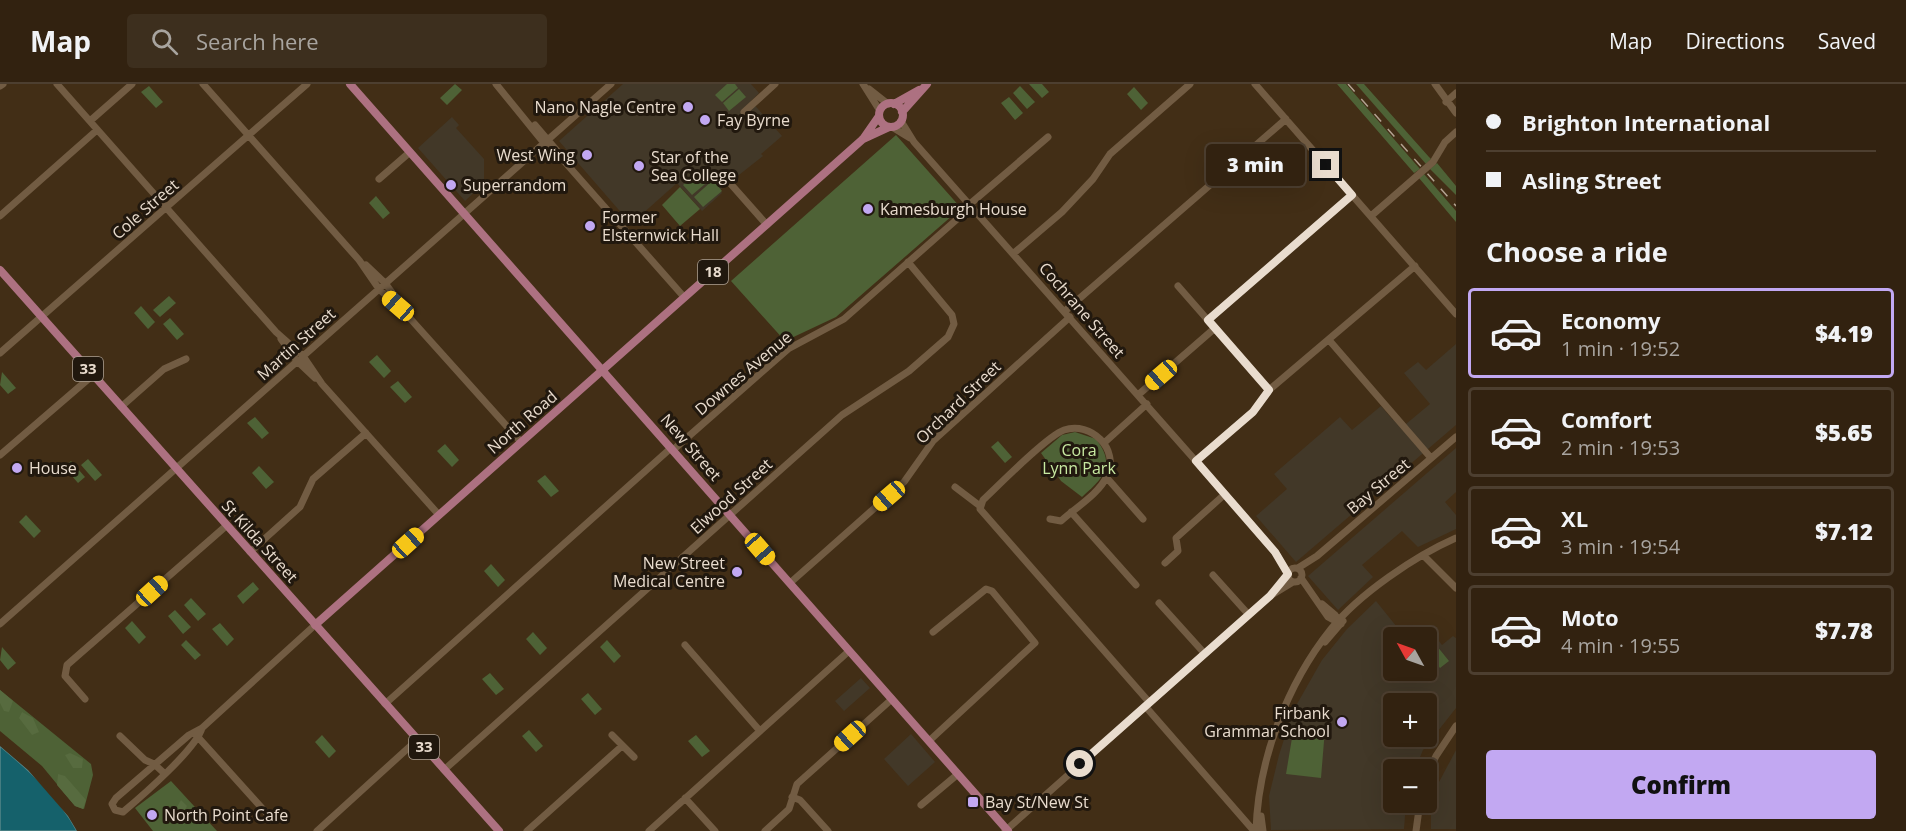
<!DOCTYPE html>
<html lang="en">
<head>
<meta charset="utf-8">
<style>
  body { margin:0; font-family:"Open Sans",sans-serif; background:#3d2f1e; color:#f1f3f6; height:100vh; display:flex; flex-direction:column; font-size:22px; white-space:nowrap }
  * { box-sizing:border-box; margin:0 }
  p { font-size:20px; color:#a8a49f }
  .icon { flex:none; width:33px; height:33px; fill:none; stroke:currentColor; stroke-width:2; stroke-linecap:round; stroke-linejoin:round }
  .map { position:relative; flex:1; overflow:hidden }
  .panel { display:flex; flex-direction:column; background:#322210; width:450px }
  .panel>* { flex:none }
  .top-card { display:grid; align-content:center; height:132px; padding:0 30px; background:#322210 }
  .needle { width:39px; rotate:310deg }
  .fabs { position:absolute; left:1383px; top:543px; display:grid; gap:12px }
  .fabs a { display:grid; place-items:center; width:54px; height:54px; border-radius:6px; background:#322210; box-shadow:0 6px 24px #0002,0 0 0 2px #4d3f30; font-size:30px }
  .end { position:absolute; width:27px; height:27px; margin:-14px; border:8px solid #e9dcce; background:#111; box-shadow:0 0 0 3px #111 }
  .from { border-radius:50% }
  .bubble { position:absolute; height:42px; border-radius:6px; background:#322210; box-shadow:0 6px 24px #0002,0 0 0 2px #4d3f30; font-size:20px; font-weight:800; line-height:42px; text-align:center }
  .car { position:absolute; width:18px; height:36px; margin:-18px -9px; border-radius:8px; box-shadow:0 0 4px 2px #0007; background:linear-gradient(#f5c518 24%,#345 0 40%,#f5c518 0 76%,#345 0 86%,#f5c518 0) }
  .top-card b { display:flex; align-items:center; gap:21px; height:57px; font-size:22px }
  .top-card b+b { border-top:2px solid #4d3f30 }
  .top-card i { width:15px; height:15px; background:#f1f3f6 }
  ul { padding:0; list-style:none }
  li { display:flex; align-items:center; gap:18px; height:90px; margin:0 12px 9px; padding:0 18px; border:3px solid #4d3f30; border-radius:6px }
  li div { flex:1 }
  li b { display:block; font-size:22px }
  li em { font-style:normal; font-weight:800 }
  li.on { border-color:#c2a8f2 }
  li>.icon { width:54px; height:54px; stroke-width:1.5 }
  h2 { padding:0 30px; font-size:27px; line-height:72px }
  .cta { display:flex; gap:12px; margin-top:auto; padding:12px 30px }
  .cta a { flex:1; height:69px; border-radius:6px; background:#c2a8f2; color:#111; font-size:24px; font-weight:800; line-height:69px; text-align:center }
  header { display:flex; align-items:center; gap:36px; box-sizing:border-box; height:84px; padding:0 30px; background:#322210; border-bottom:2px solid #4d3f30 }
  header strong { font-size:28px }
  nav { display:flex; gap:33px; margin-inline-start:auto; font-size:21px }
  .search { width:420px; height:54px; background:#3d2f1e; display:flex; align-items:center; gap:15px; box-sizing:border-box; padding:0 21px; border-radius:6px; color:#a8a49f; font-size:22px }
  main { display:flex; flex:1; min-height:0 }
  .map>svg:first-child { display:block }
  .commercial { fill:#423828; fill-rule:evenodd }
  .green { fill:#4e6236 }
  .forest { fill:#576b3f }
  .water { fill:#15616b; stroke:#558689; stroke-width:1.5 }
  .pier { fill:#422e16 }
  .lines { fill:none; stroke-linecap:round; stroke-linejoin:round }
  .minor { stroke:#725c43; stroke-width:7 }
  .major { stroke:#ad7181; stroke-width:8 }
  .rail { stroke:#b3a392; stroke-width:1.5; stroke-dasharray:10 10; stroke-linecap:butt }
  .route { stroke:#e9dcce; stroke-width:8 }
  .poi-dot { fill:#c2a8f2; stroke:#21180e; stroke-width:2 }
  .labels { text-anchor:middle; stroke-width:6; stroke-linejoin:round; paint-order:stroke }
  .shield { fill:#21180e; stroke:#ada194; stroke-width:1.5 }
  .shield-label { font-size:15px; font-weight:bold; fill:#e9dcce }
  .poi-label { font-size:16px; fill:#e9dcce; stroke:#21180e; text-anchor:start }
  .street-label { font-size:16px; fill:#e9dcce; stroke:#21180e }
  .park-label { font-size:16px; fill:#c7e9a1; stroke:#21180e }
</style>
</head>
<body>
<header>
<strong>Map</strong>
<div class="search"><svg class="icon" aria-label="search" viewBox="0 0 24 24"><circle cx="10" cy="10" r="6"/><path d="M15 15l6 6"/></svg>Search here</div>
<nav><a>Map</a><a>Directions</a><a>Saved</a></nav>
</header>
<main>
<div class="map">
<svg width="1456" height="747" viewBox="0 0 1456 747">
  <rect width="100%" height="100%" fill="#422e16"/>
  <path class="commercial" d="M623,0H751L759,9L751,17L782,52L761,70L763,72L720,106L722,109L702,127L677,99L631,140L559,57Z
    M452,33L459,41L456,44L484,75V99L465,117L418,64Z
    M1456,260V341L1296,478L1256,432L1287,405L1274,390L1340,333L1352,346L1381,322L1393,336L1399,332L1406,340L1430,320L1404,289L1418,278L1426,286Z
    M1456,364V408L1445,418L1456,431V445L1418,463L1402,447L1362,481L1373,493L1338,526L1308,492Z
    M1376,517L1405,553L1394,554V586H1426L1425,553L1432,548L1442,561L1453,552L1456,554V624L1423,666L1415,685L1394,686V718L1406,719L1404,745L1271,746L1269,712L1279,671L1293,627L1322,576L1347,545ZM1394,620H1426V652H1394Z
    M861,594L870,604L844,627L835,617Z
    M911,650L935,678L908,702L884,675Z
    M1456,666V745H1431V729L1439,698Z"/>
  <path class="green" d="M455,0L462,6L447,21L440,14Z
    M727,0H735L738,4L722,18L715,11Z
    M1029,0H1042L1049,8L1042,14Z
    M1337,0H1346L1420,85L1414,89Z
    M1356,0H1364L1429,73L1431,75L1426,80Z
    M149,2L163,18L156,24L141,8Z
    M1020,2L1035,18L1027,25L1013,9Z
    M1134,3L1148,19L1141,26L1127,10Z
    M739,5L746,13L729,27L723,19Z
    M1009,13L1023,29L1015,36L1001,19Z
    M896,51L961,124L836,233L785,257L731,197Z
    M1437,79L1456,102V111L1430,85Z
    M702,84L711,95L692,111L683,101Z
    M1424,90L1456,127V138L1419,94Z
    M713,96L722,107L703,123L694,113Z
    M680,103L700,125L680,142L662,121Z
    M376,112L390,129L383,135L369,119Z
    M169,212L176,219L160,233L153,226Z
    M141,222L155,238L148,245L134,229Z
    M170,234L184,250L177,256L163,240Z
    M377,271L391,287L384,294L369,278Z
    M2,288L16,304L8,310L0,301Z
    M398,297L412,313L405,319L390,303Z
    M255,333L269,349L262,355L247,339Z
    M1075,348L1096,355C1117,382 1102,395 1082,413L1061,397L1041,369L1062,351Z
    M998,357L1012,373L1005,379L991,363Z
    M445,360L459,376L452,383L437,367Z
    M88,375L102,391L95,397L81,381Z
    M71,377L85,393L78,399L64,383Z
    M259,382L274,398L266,405L252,389Z
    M545,391L559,407L551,413L537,397Z
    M26,431L41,447L34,454L19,438Z
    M491,480L505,496L498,503L484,487Z
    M253,498L259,505L243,520L237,512Z
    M191,514L206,530L198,537L184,521Z
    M175,526L191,543L183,550L168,532Z
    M132,537L146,553L139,560L125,544Z
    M220,539L234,555L227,562L212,545Z
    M533,548L547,564L540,571L526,555Z
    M1428,551L1449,577L1440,584L1427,568L1425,553Z
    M186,556L201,571L195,576L181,561Z
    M607,556L621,572L614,579L600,563Z
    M2,563L16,579L8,586L0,576Z
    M490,589L504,605L496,611L482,595Z
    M0,606L91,680L93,691L84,725L75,722L42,682L0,647Z
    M588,609L602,625L595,631L581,615Z
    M1294,642L1325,645L1321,694L1286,690Z
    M529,646L543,662L536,668L522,652Z
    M322,651L336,667L329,674L315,658Z
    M696,651L710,667L702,673L688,657Z
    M171,697L217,747H153L135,724Z"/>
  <path class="forest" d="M0,606L13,617L9,628L4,627L0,619Z
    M22,628L33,634L39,648L32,651L19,634Z
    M70,669L83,675L82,684H73L65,671Z
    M58,690L65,692L86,716L83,725L75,722L57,701Z
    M181,716L187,722L183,730L184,741L175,734L174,728Z"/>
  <path class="water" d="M0,662C29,686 59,713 77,747H0Z"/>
  <path class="pier" d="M0,659L30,683L70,730L80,747H77L68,732L28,686L0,662Z"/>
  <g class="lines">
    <path class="minor" d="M57,0L276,248L303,272L322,300L439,431
      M203,0L359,176L379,205L407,231L521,358
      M496,0L544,59L564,77L684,213
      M863,0L880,27
      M1255,0L1456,230
      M1435,0L1456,29
      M0,2L3,0
      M869,5L888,20
      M1446,18L1456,9
      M744,28L775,0
      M90,37L132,0
      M901,37L914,58L1225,410L1275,468L1288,489
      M535,41L559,69
      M892,43L910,54
      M379,95L410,68
      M729,98L767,141
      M970,120L1048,53
      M0,132L97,46
      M1371,132L1433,78L1445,58L1456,48
      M1014,169L1062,128L1093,95L1110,70L1190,0
      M366,181L385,199L402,222
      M1178,202L1269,306
      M1065,227L1286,35
      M1208,236L1352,111
      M281,255L297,277L315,294
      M1329,256L1431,374
      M0,269L307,0
      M1138,311L1215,244
      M121,323L164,285L186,275
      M1104,359L1147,320
      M673,366L788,265L844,235L972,122
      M0,371L93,291
      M1196,377L1253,328L1269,306L1415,182
      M1107,394L1143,435
      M955,403L980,422
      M1071,428L1136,501
      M1050,435L1061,437C1075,424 1099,410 1107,392C1120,365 1091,337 1064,346C1047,352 999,401 983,416L980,425L1149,618
      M250,468L300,423L313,395L366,349
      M1423,471L1456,504
      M1165,479L1178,467L1176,454L1225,410
      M1288 491a7 7 0 1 1 14 0a7 7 0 1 1-14 0Z
      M1298,484L1317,472L1456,353
      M1213,491L1249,531
      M1301,494L1328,533L1339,539
      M790,499L904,398L933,357L1070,233
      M1159,519L1205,570
      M1322,520L1335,531L1341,540
      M0,540L611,0
      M1325,558L1343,537
      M685,561L760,647
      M85,615L65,592L67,581L226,442
      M385,620L671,364
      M1145,622L1254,747
      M202,644C196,665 142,712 123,728L115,726L112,720L116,714L189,651L202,644L315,541
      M612,651L634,673
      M120,652L145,676L154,680L164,689
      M197,652L270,733
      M929,657L1035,559L992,507L986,505L933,548
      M444,686L842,331L909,287L948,253L954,240L952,231L908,178
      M1426,693L1436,672L1456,642
      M792,713L800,716L828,747
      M685,714L715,747
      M921,721L958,690
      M1261,732L1263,747
      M317,747L417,656
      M527,747L622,662
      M649,747L849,567
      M765,747L789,725L797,700L892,615
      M1005,747L1270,512L1293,498
      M1256,747C1258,676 1287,600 1331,545C1359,510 1415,472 1456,454
      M1416,747L1420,718"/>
    <path class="major" d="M350,0L1008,747
      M879 31a12 12 0 1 1 24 0a12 12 0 1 1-24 0Z
      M894,20L919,6
      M902,28L927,0
      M863,55L889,43
      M0,186L499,747
      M315,541L863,55L879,32"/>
    <path class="rail" d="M1348,0L1456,122"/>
  </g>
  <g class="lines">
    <path class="route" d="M1080,680L1270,512L1288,490L1275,468L1196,377L1253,328L1269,306L1208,236L1352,111L1326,81"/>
  </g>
  <g class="poi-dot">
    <circle cx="688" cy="23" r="6"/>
    <circle cx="705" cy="36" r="6"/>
    <circle cx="587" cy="71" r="6"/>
    <circle cx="639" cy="82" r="6"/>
    <circle cx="451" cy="101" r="6"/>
    <circle cx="868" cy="125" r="6"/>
    <circle cx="590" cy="142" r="6"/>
    <circle cx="17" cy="384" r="6"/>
    <circle cx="737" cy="488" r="6"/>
    <circle cx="1342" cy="638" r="6"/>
    <rect x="967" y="712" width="12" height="12" rx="3"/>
    <circle cx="152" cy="731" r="6"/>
  </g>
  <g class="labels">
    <g class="shield">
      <rect x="698" y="176" width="30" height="24" rx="4.5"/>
      <rect x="73" y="273" width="30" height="24" rx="4.5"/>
      <rect x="409" y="651" width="30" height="24" rx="4.5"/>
    </g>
    <g class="shield-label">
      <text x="713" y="193">18</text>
      <text x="88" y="290">33</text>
      <text x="424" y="668">33</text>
    </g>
    <g class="poi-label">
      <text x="676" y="29" text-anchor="end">Nano Nagle Centre</text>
      <text x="717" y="42">Fay Byrne</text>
      <text x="575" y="77" text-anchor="end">West Wing</text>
      <text x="651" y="79">Star of the<tspan x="651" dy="18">Sea College</tspan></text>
      <text x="463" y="107">Superrandom</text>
      <text x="880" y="131">Kamesburgh House</text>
      <text x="602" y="139">Former<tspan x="602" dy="18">Elsternwick Hall</tspan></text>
      <text x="29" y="390">House</text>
      <text x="725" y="485" text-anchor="end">New Street<tspan x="725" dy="18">Medical Centre</tspan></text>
      <text x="1330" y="635" text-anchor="end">Firbank<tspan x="1330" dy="18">Grammar School</tspan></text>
      <text x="985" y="724">Bay St/New St</text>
      <text x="164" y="737">North Point Cafe</text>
    </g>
    <g class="street-label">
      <text transform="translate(145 125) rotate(-41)" y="6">Cole Street</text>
      <text transform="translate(1082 226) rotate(49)" y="6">Cochrane Street</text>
      <text transform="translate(296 260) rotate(-42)" y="6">Martin Street</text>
      <text transform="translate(743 289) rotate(-40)" y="6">Downes Avenue</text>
      <text transform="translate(958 318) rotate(-44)" y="6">Orchard Street</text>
      <text transform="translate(522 338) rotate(-41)" y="6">North Road</text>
      <text transform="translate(691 363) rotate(49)" y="6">New Street</text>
      <text transform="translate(1378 402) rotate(-40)" y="6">Bay Street</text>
      <text transform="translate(731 412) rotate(-42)" y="6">Elwood Street</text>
      <text transform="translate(260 457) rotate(48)" y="6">St Kilda Street</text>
    </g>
    <g class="park-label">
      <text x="1079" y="372">Cora<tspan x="1079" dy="18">Lynn Park</tspan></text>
    </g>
  </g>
</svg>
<div class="fabs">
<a><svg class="needle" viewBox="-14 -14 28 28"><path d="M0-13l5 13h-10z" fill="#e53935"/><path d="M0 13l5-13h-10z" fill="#a8a49f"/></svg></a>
<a>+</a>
<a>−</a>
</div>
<i class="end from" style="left:1080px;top:680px"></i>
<i class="end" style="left:1326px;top:81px"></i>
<div class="bubble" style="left:1206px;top:60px;width:99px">3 min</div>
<i class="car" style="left:398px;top:222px;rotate:311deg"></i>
<i class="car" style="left:1161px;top:291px;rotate:229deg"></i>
<i class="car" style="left:889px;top:412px;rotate:229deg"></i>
<i class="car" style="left:408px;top:459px;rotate:48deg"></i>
<i class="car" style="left:760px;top:465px;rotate:139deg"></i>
<i class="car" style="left:152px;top:507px;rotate:48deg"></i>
<i class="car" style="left:850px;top:652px;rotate:228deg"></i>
</div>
<section class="panel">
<div class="top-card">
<b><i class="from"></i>Brighton International</b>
<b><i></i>Asling Street</b>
</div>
<h2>Choose a ride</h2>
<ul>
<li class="on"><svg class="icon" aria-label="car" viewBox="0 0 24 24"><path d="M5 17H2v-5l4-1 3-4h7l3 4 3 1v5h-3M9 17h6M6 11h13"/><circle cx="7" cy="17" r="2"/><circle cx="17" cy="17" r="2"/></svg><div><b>Economy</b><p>1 min · 19:52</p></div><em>$4.19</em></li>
<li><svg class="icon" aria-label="car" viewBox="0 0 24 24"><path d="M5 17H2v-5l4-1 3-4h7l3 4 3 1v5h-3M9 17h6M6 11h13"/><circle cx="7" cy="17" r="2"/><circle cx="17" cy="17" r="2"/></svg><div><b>Comfort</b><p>2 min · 19:53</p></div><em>$5.65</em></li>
<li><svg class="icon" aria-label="car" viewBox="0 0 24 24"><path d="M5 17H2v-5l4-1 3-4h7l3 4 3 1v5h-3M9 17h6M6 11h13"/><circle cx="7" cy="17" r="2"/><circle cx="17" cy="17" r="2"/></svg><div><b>XL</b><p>3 min · 19:54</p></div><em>$7.12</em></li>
<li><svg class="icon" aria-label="car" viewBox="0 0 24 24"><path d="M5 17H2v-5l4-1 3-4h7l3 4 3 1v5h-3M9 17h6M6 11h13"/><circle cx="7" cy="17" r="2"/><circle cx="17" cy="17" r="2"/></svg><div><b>Moto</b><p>4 min · 19:55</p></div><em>$7.78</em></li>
</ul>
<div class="cta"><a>Confirm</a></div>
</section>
</main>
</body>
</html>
